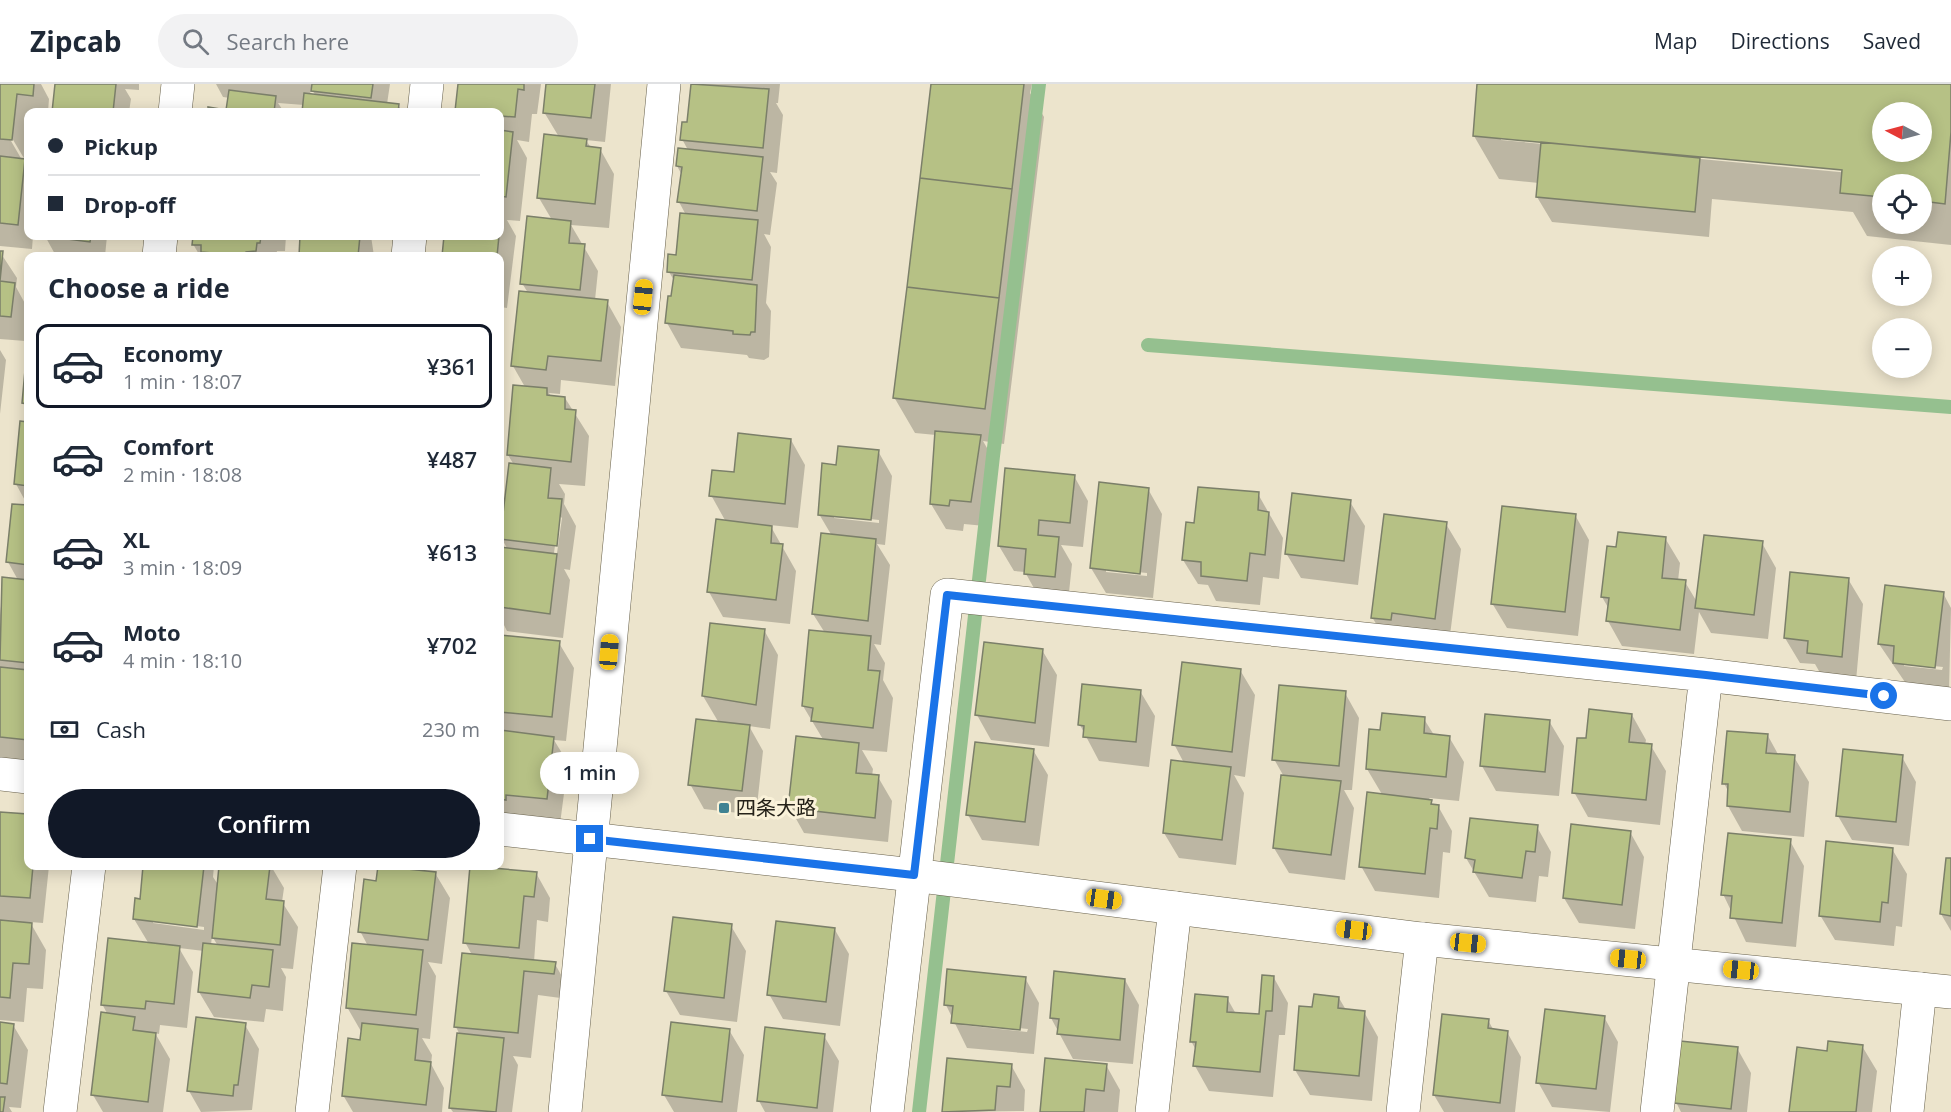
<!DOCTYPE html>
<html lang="en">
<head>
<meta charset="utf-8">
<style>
  body { margin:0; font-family:"Open Sans","Noto Sans JP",sans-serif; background:#f2f2f3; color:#1f2937; height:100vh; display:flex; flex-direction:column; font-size:22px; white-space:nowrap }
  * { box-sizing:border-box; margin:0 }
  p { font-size:20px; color:#747a83 }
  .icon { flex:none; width:33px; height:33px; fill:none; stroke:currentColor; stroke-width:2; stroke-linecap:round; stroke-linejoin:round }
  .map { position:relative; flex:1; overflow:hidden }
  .side { position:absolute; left:24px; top:168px; width:480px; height:618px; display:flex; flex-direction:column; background:#fff; border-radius:12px; box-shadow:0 3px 15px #0003 }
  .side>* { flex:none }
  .banner { position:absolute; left:24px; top:24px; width:480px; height:132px; border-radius:12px; box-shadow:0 3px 15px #0003; display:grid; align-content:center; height:132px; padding:0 24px; background:#fff }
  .needle { width:39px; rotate:276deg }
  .fabs { position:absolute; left:1872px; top:18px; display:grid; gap:12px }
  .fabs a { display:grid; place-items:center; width:60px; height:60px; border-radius:50%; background:#fff; box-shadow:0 3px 15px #0003; font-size:30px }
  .end { position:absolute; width:27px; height:27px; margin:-14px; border:8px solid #1a73e8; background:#fff; box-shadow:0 0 0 3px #fff }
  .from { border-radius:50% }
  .bubble { position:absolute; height:42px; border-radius:21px; background:#fff; box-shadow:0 3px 15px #0003; font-size:20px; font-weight:600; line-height:42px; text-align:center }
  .car { position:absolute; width:18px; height:36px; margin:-18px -9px; border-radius:8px; box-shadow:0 0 4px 2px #0007; background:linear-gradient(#f5c518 24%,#345 0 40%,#f5c518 0 76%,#345 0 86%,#f5c518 0) }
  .banner b { display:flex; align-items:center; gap:21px; height:57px; font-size:22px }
  .banner b+b { border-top:2px solid #e0e1e3 }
  .banner i { width:15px; height:15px; background:#1f2937 }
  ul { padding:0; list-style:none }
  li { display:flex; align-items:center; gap:18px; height:84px; margin:0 12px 9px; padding:0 12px; border:3px solid transparent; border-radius:12px }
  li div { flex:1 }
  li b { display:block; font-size:22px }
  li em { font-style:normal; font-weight:600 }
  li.current { border-color:#111827 }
  li>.icon { width:54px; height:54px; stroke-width:1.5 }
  h2 { padding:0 24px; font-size:27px; line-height:72px }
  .pay { display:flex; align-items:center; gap:15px; height:66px; padding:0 24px; font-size:22px }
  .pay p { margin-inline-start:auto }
  .button { display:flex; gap:12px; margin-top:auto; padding:12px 24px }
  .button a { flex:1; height:69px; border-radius:36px; background:#111827; color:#fff; font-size:24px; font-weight:600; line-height:69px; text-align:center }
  header { display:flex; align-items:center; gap:36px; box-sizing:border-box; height:84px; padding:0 30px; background:#fff; border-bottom:2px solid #e0e1e3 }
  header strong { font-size:28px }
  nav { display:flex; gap:33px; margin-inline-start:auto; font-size:21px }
  .search { width:420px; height:54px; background:#f2f2f3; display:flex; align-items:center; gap:15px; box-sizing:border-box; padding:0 21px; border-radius:33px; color:#747a83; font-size:22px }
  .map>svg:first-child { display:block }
  .shadow { fill:#0003; fill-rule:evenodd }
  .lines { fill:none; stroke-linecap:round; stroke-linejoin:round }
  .stream { stroke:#95c08f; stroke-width:14 }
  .building { fill:#b6c185; stroke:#7b7f69; stroke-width:1.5; fill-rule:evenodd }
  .minor-casing { stroke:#67604b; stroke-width:34 }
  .tertiary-casing { stroke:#67604b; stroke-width:34 }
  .minor { stroke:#fff; stroke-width:33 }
  .tertiary { stroke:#fff; stroke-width:33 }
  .route { stroke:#1a73e8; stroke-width:8 }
  .poi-dot { fill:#3f8292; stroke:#faf2d9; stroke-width:2 }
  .labels { text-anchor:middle; stroke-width:6; stroke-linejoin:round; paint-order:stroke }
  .poi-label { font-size:20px; fill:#252219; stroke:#faf2d9; text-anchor:start }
</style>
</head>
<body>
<header>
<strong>Zipcab</strong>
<div class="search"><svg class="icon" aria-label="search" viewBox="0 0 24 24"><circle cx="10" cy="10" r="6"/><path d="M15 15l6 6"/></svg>Search here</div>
<nav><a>Map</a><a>Directions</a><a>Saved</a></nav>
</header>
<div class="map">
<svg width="1951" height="1028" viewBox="0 0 1951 1028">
  <rect width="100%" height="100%" fill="#ece4cc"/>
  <path class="shadow" d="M0,0H41L49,15L48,28H28L26,79L28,84V152H33L32,165L0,162ZM9,49L25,76H22L7,50Z
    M57,0H139V6L125,5L131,15L129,28H54Z
    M216,0H390L387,20L398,21L403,28H303L304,21L278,19L284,28H209L210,25L228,27L230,14L223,13ZM311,4L316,12L310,11Z
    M459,0H541L537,30H532L529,58L517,56L527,74L520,137L507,136L516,152L507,224L500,223V172H443L446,152H500V28H458Z
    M547,0H611L605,58L586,56L591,64L600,65L614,90L609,144L571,141L598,187L595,216L607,218L621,243L615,302L561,296L560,310L549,309L551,313L565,314L589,352L585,402L559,400L565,410L564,420L576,442L570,486L564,485L570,496L563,554L507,547L500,533V465L508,466L502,455L514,381L508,371L515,303H525L513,282L528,209L522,199L552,136L539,114L559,53L544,28ZM559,431L562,434L557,469H554Z
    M692,0H780L778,19H776L783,31L777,89L770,88L777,99L770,151L764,150L771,163L766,219L771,227L769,273L764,276L749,274L747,271L681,264L667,239L675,198L669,188L677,172L686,131L679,118L682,91L677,82L688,66L682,55L688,40Z
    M932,0H1032L1030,9L1044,33L1004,360L983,357L995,378L985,442L964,440L963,447L946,445L931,420L936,351L915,349L894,313Z
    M1479,0H1951V161L1867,152L1853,128L1712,115L1709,153L1552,138L1537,113L1539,99L1499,95L1474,52ZM1882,28H1922V68H1882ZM1501,53L1850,86V89L1501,56ZM1882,100H1922V140H1882Z
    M45,152H107L105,172H39H56Z
    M194,152H286L285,167H277L276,172H200L193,160Z
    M301,152H371L374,172H300Z
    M0,168L17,194L16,203L28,225L25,257L0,255Z
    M500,242L504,251L500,291Z
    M0,266L6,276L0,330Z
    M28,269V327L24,319Z
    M500,313L504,320L500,357Z
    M22,339L28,340V422L16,400Z
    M791,356L805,381L798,444L770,441L796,487L790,540L723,533L709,508L726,438L711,411L735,390Z
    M878,367L892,392L885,461L877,460L890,481L881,561L874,560L885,579L883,596L893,614L887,668L862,666L873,685L872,692L878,693L892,717L888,758L804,749L790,724L824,657L803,622L825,549L813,530L832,452L819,430L837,383ZM834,431L879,436V439L834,434Z
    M1074,392L1088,417L1083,463L1061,461L1072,480L1068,518L1040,515L1025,488L1014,487L999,462Z
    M1148,405L1162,430L1153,514L1106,509L1091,484ZM1106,485L1147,489V492L1106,488Z
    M1258,410L1283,454L1279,495L1263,493L1260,521L1216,517L1208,501L1198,500L1183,476L1195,440Z
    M1350,418L1365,442L1358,501L1301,494L1286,469Z
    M13,421L28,423V679L0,683V531L4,495L18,496L8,478Z
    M1575,431L1589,456L1578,552L1507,544L1492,519Z
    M1446,440L1461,465L1449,559L1387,558L1372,533Z
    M1665,454L1680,479L1678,497L1685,498L1697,518L1762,459L1776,484L1768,555L1711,549L1699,528L1694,570L1622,562L1608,537L1609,525L1602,513L1618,465Z
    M1848,495L1863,520L1856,597L1823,594L1815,580L1800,579L1785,554Z
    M1943,509L1951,524L1949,608L1909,604L1879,560ZM1904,579L1943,583L1942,586L1904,582Z
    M764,546L778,571L770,645L749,642L763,667L756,731L704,725L690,700L719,639L703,612Z
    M500,553L559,559L574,584L566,657L554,656L568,679L560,740L500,738Z
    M1042,566L1057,591L1049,663L991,656L977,631Z
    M1240,586L1255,611L1245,693L1234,691L1244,709L1236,781L1179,774L1164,749L1184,679L1174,660Z
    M1140,607L1155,632L1149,683L1099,677L1080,641Z
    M1345,609L1359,634L1352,706H1344L1354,724L1345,796L1289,789L1274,764L1283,691L1274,675Z
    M1632,631L1646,656L1645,661L1651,662L1666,687L1660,741L1588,733L1574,708L1587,656Z
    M1424,635L1434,651L1449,653L1464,678L1459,717L1429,714L1434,722H1438L1452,747L1450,769L1443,768L1439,814L1375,807L1361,782L1383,712L1367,685L1381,648Z
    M1549,637L1564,662L1559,712L1496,707L1482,682Z
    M1768,652L1779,672L1794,673L1809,698L1804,753L1742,747L1728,722L1729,709L1724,699Z
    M1033,666L1048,691L1039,762L982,756L968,731Z
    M1902,673L1916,698L1909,762L1852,756L1838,732Z
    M0,729L28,732V782H49L43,839L30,838L46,866L43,905L27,904L24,938L0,936Z
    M1537,743L1551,768L1548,793L1539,792L1536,818L1489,813L1466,774Z
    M1630,748L1644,773L1635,845L1579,839L1564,814Z
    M1790,757L1804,782L1796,863L1746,858L1723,810Z
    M1892,765L1907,790L1902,843L1896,842L1894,862L1835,856L1820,831Z
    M1951,776V847L1941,830Z
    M145,782H214L213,793L219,802L221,782H271L284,804L282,818L298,843L293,885L281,884L286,893L283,927L266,925L264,938L214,933L199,908L204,867L179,864L193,888L187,944L160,941L159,950L155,949L170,975L163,1028H103L93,1011L108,931L102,920L149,860L134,835L141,816ZM153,836L204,843V846L153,839ZM212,852L218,862L211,861Z
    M435,789L450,814L442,880L428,878L436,892L430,955L422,954L432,971L431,980L444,1004L442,1028H353L343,1011L362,949L347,923L368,862L360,847L378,798Z
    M536,789L550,814L548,838L537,836L534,878L555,880L569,905L568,915L538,911L531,974L513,972L518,981L512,1028H453L450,1024L459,949L456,943L472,871L465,858Z
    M731,842L746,867L737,938L680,931L666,907Z
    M835,846L849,870L840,942L783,935L769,910Z
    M1025,894L1039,919L1034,970L967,964L946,921ZM962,938L1028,945L1027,948L962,941Z
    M1274,894L1288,919L1285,951H1279L1273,1013L1209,1007L1195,982L1196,966L1191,957L1227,914L1236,930L1260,932Z
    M1125,896L1139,921L1133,980L1073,975L1051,934Z
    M1339,914L1346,926L1364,928L1378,953L1372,1017L1310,1011L1295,986L1314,925Z
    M1604,933L1618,958L1610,1028L1552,1023L1538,998Z
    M1488,936L1494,947L1507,948L1521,973L1515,1028H1444L1434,1011Z
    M0,940L13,941L28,966L21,1024L9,1023L12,1028H0Z
    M245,941L259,965L252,1026L201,1028L189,1007Z
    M729,946L744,971L737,1028H674L664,1011Z
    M824,952L839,977L833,1028H765L759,1017Z
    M1862,962L1877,987L1872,1028H1791L1828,968Z
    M1737,964L1751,989L1747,1028H1681L1676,1018Z
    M948,975L1011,981L1025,1006L1024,1027L943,1028Z
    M1106,981L1120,1006L1118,1028H1042Z"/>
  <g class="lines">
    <path class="stream" d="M1148,261L1951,323
      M919,1028L993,372L1039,0"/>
  </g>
  <path class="building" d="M0,0H34L33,12L17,10L12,56L0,55Z
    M55,0H116L113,28H52Z
    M312,0H373L371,14L311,7Z
    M458,0H524V6L518,5L515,33L500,32V28L455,27Z
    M546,0H595L591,34L543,29Z
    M691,0L769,5L763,64L680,56L682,38H687Z
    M931,0H1024L1012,105L920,94Z
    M1477,0H1951V48L1945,120L1922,117V100H1882V113L1840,109L1842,86L1473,52ZM1882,28H1922V68H1882Z
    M229,6L276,12L274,28H208V23L226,26Z
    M304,9L399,20L398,28H302Z
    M500,46L513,48L506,113L500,112Z
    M544,50L587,55L586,62L601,64L595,120L537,114Z
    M1541,58L1700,74L1695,128L1536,113Z
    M678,64L763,73L757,127L677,118L682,83L676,82Z
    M0,72L25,75L18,141L0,139Z
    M920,94L1012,105L999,214L907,203Z
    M500,125L503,126L500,151Z
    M680,129L758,136L752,196L667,188L668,170L676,171Z
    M527,132L571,137L569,159L585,160L580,206L520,200Z
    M44,152H91L90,158Z
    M193,152H261L260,159H257L256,167L246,168L245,172L201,168V161H192Z
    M300,152H360L358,172H299Z
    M444,152H499L497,172H442Z
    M0,167H3L0,197Z
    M38,169L76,172H38Z
    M674,191L757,201L755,248H751L750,251L733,250V247L665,239L668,212H671Z
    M0,197L15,199L11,233L0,232Z
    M907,203L999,214L985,325L893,314Z
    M519,207L608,216L601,277L548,272L546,286L511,282Z
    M28,253V320L22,319Z
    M513,301L547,304V311L565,313V325L576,326L571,378L507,371Z
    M20,337L28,338V402L14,400Z
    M935,347L981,351L971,418L950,416L949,422L930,420Z
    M738,349L791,355L785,420L709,412L712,386L734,388Z
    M838,362L879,366L871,436L818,431L822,379L836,381Z
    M509,379L551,384L548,414L562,415L557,462L500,455Z
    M1005,384L1075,391L1070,439L1039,436L1038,451L1059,453L1055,493L1024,490L1026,465L998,462Z
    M1099,398L1149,404L1140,490L1090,484Z
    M1198,403L1259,408L1258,426L1269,428L1265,471L1250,469L1247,497L1201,492V478L1182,476L1186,438L1194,439Z
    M1292,409L1351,416L1344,477L1285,470Z
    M12,420L28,421V481L6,478Z
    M1502,422L1576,430L1565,528L1491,520Z
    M1384,430L1447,438L1435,535L1392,529L1391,536L1371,534Z
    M716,435L772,442L771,459L783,460L776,516L707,508Z
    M1618,448L1666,453L1662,494L1686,496L1680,546L1606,537L1609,514L1601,513L1607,462L1616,463Z
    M821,449L876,455L868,537L812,530Z
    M1704,451L1763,457L1754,531L1695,524Z
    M500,463L557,470L550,530L500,523Z
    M1790,488L1849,494L1842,573L1807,569L1808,557L1784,554Z
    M2,493L28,496V579L0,576Z
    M1885,501L1944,508L1935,584L1893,579L1894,562L1878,560Z
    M710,539L765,545L756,621L702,612Z
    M809,546L871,552L868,586L880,587L873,644L811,637L813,624L802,622Z
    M500,551L560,557L552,633L500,628Z
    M984,558L1043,565L1035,639L975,631Z
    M1182,578L1241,585L1232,668L1172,661Z
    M0,583L28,586V656L0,653Z
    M1082,600L1141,606L1136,658L1083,653L1084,642L1078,641Z
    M1279,601L1346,607L1339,682L1272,676Z
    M1589,625L1632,630L1629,658L1652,660L1646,716L1572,709L1577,654H1586Z
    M1382,629L1425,633L1424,649L1450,652L1446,693L1366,685L1369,645L1380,646Z
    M1485,630L1550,636L1545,688L1480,682Z
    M696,635L750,641L742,707L688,701Z
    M500,646L554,653L547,715L506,711V716L500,715Z
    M1727,647L1768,650L1766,669L1795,671L1790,728L1727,722L1728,700H1722Z
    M796,652L859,659L856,689L879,691L875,734L788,724Z
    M975,658L1034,665L1025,738L966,731Z
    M1843,665L1903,671L1896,738L1836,732Z
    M1171,676L1231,683L1222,756L1163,749Z
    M1281,691L1341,697L1331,771L1273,764Z
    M1367,708L1432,716L1431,720L1439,721L1437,745L1430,744L1425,790L1359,783Z
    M0,728L28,730V782H33L30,814L0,812Z
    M1470,734L1538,741L1535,768L1526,767L1522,794L1473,788L1475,776L1465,774Z
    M1571,740L1631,747L1622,821L1563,814Z
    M1728,749L1791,755L1782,839L1730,834L1732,812L1721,811Z
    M1826,757L1893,764L1888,819L1882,818L1880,838L1819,832Z
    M1946,774H1951V832L1940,830Z
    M143,782H204L197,843L133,835L135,814L140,815Z
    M219,782H270L266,815L284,817L280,861L212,854Z
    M378,782L436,788L428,856L358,848L364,795L376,797Z
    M470,782L537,788L534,813L524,812L519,864L463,859Z
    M673,833L732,840L724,914L664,907Z
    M0,836L32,839L29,880L13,879L10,914L0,913Z
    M776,837L835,844L826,918L767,911Z
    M108,854L180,862L174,920L146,917L145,925L101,921Z
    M203,859L273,866L269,903L252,901L250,914L198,908Z
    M352,859L423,866L416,931L346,924Z
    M462,869L556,878L554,890L524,887L518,949L454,943Z
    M947,885L1026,893L1020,946L951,939L953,922L944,921Z
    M1054,887L1125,895L1120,956L1057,950L1059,935L1050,934Z
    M1262,891L1274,892L1272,927H1266L1260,988L1193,982L1196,958H1190L1195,910L1228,913L1227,928L1259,930Z
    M1314,910L1339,913L1338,924L1365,927L1359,992L1294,986L1299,922L1312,923Z
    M1545,925L1605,932L1596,1005L1536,999Z
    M101,928L135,933L133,946L156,949L148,1018L91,1011Z
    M1442,930L1489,935L1488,944L1508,947L1500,1019L1433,1011Z
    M196,933L246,939L238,1001H234L233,1012L187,1007Z
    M0,938L14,940L7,1000L0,999Z
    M671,938L730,945L722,1018L662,1011Z
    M362,939L418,945L415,976L431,978L426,1021L342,1012L348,954L360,956Z
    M765,943L825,950L817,1024L757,1017Z
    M457,949L504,954L496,1028L449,1024Z
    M1680,957L1738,963L1731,1025L1674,1019Z
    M1828,957L1863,961L1856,1028H1789L1797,963L1827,967Z
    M947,974L1012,980L1010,1003L997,1002L995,1026L942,1028Z
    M1045,974L1107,980L1104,1007L1086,1005L1084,1028H1040Z
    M0,1013H5L3,1028H0Z"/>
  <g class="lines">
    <g class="minor-casing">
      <path id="minor" d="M175,28L178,0
        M424,28L427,0
        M159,172L161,152
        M408,172L410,152
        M60,1028L89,782
        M312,1028L340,782
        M565,1028L664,0
        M887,1028L947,511L1706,591L1951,620
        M1152,1028L1175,824
        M1403,1028L1422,855
        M1657,1028L1706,591
        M1907,1028L1920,905"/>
    </g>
    <g class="tertiary-casing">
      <path id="tertiary" d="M0,690L28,693
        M500,745L913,791L1422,855L1951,908"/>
    </g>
    <use href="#minor" class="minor"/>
    <use href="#tertiary" class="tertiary"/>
  </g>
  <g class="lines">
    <path class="route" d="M590,755L914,791L947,511L1706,591L1884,612"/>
  </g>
  <rect class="poi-dot" x="718" y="718" width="12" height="12" rx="3"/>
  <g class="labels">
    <g class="poi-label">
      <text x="736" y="731">四条大路</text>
    </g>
  </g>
</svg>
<div class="fabs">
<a><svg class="needle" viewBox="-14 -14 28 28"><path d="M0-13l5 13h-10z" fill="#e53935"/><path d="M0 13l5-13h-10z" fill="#747a83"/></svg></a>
<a><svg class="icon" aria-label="locate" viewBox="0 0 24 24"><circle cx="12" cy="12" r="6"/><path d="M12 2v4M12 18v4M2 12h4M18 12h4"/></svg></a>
<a>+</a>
<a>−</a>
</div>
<i class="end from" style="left:1884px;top:612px"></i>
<i class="end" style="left:590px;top:755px"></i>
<div class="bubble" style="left:540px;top:668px;width:99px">1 min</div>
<i class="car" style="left:643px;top:213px;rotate:6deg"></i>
<i class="car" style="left:609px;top:568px;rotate:5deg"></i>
<i class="car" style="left:1104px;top:815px;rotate:98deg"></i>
<i class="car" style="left:1354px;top:846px;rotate:277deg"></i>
<i class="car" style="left:1468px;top:859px;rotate:96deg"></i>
<i class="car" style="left:1628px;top:875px;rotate:276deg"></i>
<i class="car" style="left:1741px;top:886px;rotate:276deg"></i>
<div class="banner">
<b><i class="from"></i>Pickup</b>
<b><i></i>Drop-off</b>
</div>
<section class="side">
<h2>Choose a ride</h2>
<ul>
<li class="current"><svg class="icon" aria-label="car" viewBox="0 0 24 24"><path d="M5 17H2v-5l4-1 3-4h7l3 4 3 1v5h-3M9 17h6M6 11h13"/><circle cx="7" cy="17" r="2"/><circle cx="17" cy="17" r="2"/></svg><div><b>Economy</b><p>1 min · 18:07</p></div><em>¥361</em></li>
<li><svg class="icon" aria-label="car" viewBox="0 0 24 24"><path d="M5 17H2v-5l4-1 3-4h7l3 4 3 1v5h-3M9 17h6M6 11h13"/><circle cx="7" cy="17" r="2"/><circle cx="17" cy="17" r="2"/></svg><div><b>Comfort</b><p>2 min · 18:08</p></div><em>¥487</em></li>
<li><svg class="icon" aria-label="car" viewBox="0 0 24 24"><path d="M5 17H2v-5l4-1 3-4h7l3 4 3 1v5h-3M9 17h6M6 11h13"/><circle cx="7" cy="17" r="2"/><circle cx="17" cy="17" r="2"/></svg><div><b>XL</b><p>3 min · 18:09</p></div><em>¥613</em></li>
<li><svg class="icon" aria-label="car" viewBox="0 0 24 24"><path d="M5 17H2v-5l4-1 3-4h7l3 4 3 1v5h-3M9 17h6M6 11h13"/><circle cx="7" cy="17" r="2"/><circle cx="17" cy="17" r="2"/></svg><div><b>Moto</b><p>4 min · 18:10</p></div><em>¥702</em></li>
</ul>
<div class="pay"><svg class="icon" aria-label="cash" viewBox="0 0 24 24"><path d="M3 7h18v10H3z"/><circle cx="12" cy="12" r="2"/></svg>Cash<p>230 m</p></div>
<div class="button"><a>Confirm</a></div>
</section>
</div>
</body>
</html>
